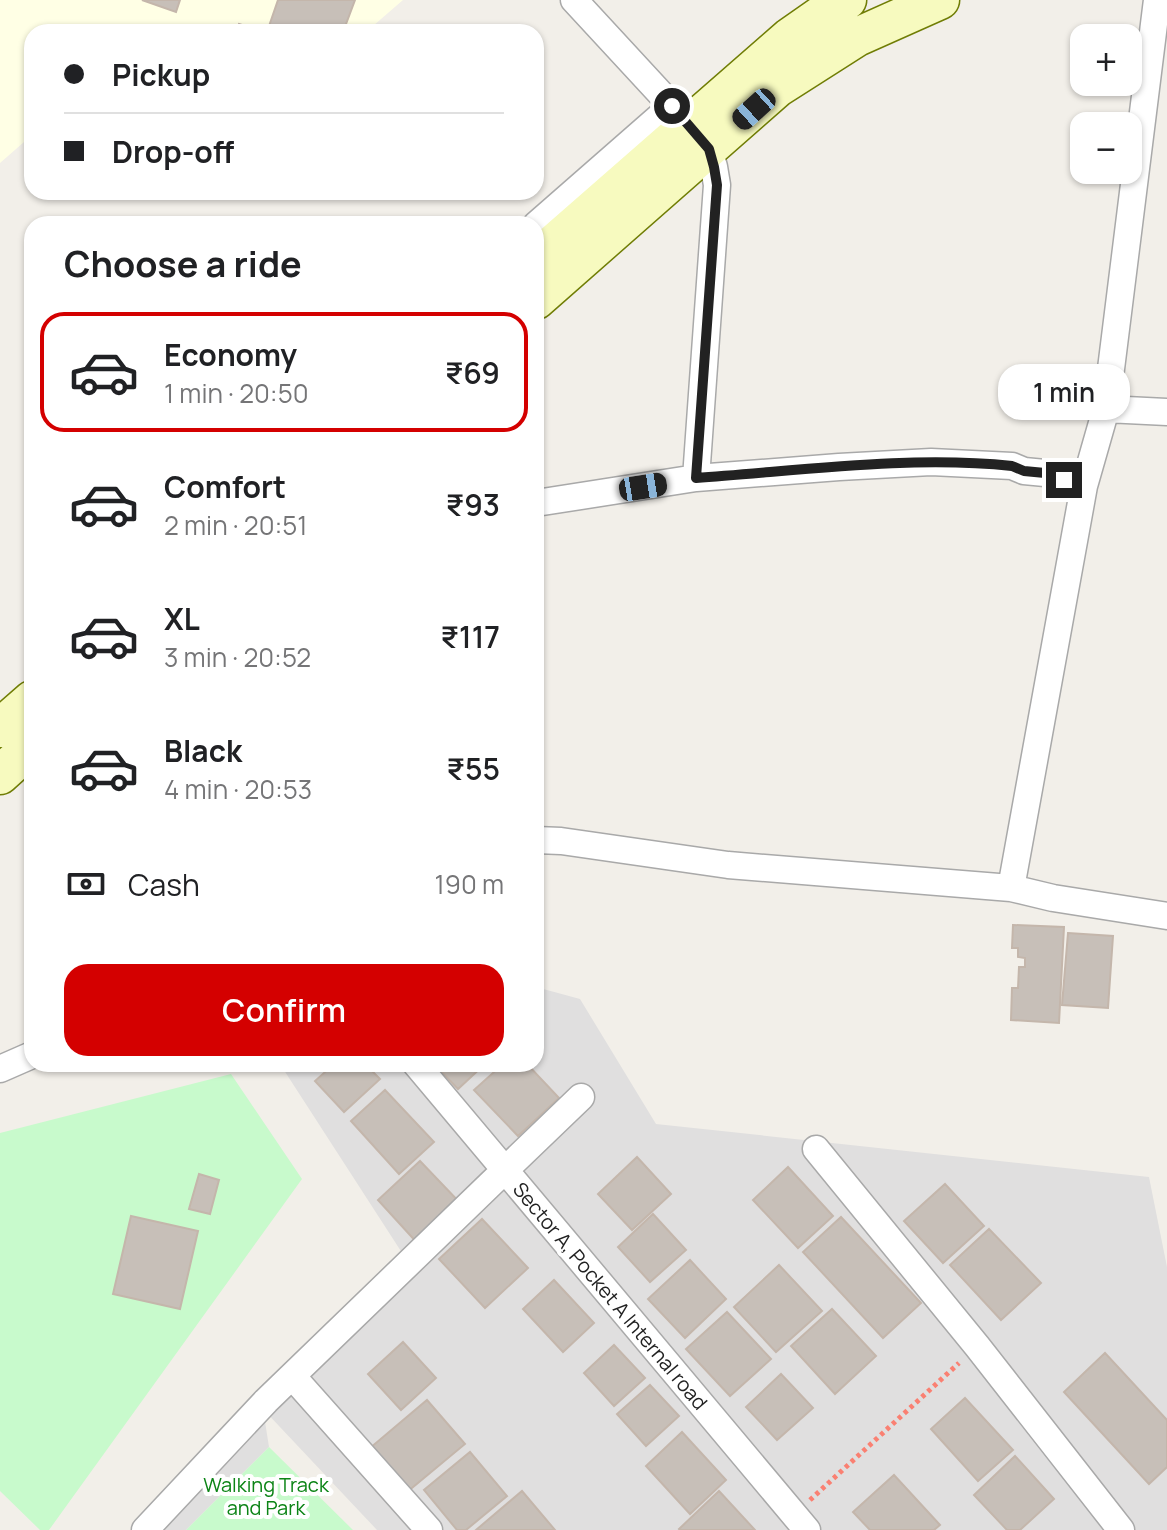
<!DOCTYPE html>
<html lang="en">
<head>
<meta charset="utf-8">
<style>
  body { margin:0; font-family:Manrope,sans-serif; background:#f2f2f2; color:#202124; height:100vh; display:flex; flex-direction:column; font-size:30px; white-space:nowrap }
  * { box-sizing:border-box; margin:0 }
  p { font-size:26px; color:#757577 }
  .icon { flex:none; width:44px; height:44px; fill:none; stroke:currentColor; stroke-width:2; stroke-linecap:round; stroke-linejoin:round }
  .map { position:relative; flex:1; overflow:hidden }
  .drawer { position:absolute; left:24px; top:216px; width:520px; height:856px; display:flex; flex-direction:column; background:#fff; border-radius:24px; box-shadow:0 2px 6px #0004 }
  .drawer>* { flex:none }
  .hud { position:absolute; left:24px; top:24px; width:520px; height:176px; border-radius:24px; box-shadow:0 2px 6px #0004; display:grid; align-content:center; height:176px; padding:0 40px; background:#fff }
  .buttons { position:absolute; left:1070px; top:24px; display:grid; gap:16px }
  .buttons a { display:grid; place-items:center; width:72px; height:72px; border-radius:16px; background:#fff; box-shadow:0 2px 6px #0004; font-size:40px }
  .end { position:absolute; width:36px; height:36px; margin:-18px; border:10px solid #222; background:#fff; box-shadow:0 0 0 4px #fff }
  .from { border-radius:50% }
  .bubble { position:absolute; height:56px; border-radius:24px; background:#fff; box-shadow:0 2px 6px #0004; font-size:26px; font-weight:600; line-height:56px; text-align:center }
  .car { position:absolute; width:24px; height:48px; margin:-24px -12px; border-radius:10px; box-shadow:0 0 6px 2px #0007; background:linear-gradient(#222 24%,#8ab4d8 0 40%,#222 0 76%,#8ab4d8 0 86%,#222 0) }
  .hud b { display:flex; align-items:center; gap:28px; height:76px; font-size:30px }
  .hud b+b { border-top:2px solid #e0e0e0 }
  .hud i { width:20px; height:20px; background:#202124 }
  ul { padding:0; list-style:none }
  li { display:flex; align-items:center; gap:24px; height:120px; margin:0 16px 12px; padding:0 24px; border:4px solid transparent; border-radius:24px }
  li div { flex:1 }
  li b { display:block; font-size:30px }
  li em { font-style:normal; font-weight:600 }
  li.selected { border-color:#d40000 }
  li>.icon { width:72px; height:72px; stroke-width:1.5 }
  h2 { padding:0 40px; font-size:36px; line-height:96px }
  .pay { display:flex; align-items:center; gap:20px; height:88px; padding:0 40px; font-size:30px }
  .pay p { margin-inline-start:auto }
  .button { display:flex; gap:16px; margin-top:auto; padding:16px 40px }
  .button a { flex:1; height:92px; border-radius:24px; background:#d40000; color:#fff; font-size:32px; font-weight:600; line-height:92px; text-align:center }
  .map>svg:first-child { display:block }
  .residential { fill:#e0dfdf }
  .education { fill:#ffffe5 }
  .park { fill:#c8facc }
  .building { fill:#c7bfb8; stroke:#c4b6ab; stroke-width:2 }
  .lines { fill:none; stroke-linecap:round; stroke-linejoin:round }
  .street-casing { stroke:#a9a9a9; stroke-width:29 }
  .secondary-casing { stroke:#707d05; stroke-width:41 }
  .path { stroke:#fa8072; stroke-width:5; stroke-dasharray:4 4; stroke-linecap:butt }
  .street { stroke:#fff; stroke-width:26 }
  .secondary { stroke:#f7fabf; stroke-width:38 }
  .route { stroke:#222; stroke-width:10 }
  .labels { text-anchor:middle; stroke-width:8; stroke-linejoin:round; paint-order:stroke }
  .street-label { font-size:20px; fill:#222; stroke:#fff }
  .park-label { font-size:20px; fill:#0c8416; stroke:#fff }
</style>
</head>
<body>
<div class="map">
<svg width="1167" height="1530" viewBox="0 0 1167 1530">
  <rect width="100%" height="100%" fill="#f2efe9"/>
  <path class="residential" d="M536,987L580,999L656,1124L1149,1177L1167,1267V1530H377L263,1409L269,1447L186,1530H151L140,1520L406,1259L280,1064H536Z"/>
  <path class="education" d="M0,0H403L366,32H32V135L0,163Z"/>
  <path class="park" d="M231,1074L302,1179L49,1530H40L0,1491V1133Z
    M269,1447L353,1530H186Z"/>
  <path class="building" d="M142,0H180L176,12Z
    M278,0H355L343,32H267Z
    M239,24L263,32H236Z
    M1013,925L1064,927L1059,1023L1011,1020L1012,988H1018L1019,967H1025V958L1018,957V948H1012Z
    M1068,933L1113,936L1108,1008L1062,1005Z
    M334,1064H365L380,1079L344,1112L315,1081Z
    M434,1064H485L458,1089Z
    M503,1064H527L559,1098L518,1136L474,1090Z
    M385,1090L434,1142L399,1174L351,1121Z
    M637,1157L671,1194L632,1230L598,1194Z
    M420,1161L463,1206L420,1246L378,1200Z
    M788,1167L833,1216L798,1248L753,1200Z
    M199,1174L219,1180L210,1214L189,1209Z
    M945,1184L984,1226L943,1263L904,1221Z
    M653,1214L686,1250L650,1282L618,1247Z
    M131,1216L198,1231L180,1309L113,1294Z
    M841,1217L921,1303L883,1338L803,1252Z
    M482,1219L528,1268L485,1308L439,1259Z
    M989,1229L1041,1283L1001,1320L950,1265Z
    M690,1260L726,1299L685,1338L648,1299Z
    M779,1265L822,1311L776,1352L734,1307Z
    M554,1280L594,1323L563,1352L523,1309Z
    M832,1309L876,1356L835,1394L791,1346Z
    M727,1312L771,1359L730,1396L686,1349Z
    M403,1342L436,1378L401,1410L368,1374Z
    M614,1345L645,1378L614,1406L584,1373Z
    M1105,1353L1167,1420V1467L1149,1484L1064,1392Z
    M781,1374L813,1408L777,1440L746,1407Z
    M650,1385L679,1416L646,1446L617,1414Z
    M965,1398L1013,1450L978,1481L931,1429Z
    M427,1400L465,1444L407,1492L370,1448Z
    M682,1432L726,1480L690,1514L646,1466Z
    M470,1452L507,1496L466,1530H457L424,1490Z
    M1015,1456L1054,1499L1020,1530H1007L974,1495Z
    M894,1475L940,1525L934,1530H870L853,1512Z
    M522,1491L555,1530H476Z
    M719,1491L755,1530H680L679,1529Z"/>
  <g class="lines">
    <g class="street-casing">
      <path id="street" d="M574,0L672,106L709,149L714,167L717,185L696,478
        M536,225L672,106
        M1106,409L1167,412
        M1084,486L1106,409L1157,0
        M536,503L696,478L839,467L931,462L1012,466L1024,471L1045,473L1084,486L1011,888
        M536,840L561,841L728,865L1011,888L1053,898L1167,916
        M416,1064L505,1170L581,1097
        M0,1069L32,1055
        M816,1149L977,1346L1121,1530
        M293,1377L429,1530
        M145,1530L266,1401L505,1170L807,1530"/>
    </g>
    <g class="secondary-casing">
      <path id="secondary" d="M536,259L790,37L823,14L847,0
        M536,300L777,88L857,37L940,0
        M0,728L32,700
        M0,775L32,746"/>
    </g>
    <path class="path" d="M810,1500L959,1363"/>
    <use href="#street" class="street"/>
    <use href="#secondary" class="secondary"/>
  </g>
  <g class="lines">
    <path class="route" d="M672,106L709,149L714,167L717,185L696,478C798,471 910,455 1012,466L1024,471L1045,473L1064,480"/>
  </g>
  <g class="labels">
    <g class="street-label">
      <text transform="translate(610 1296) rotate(50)" y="7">Sector A, Pocket A Internal road</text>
    </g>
    <g class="park-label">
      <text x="266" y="1492">Walking Track<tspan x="266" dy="23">and Park</tspan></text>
    </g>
  </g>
</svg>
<div class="buttons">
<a>+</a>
<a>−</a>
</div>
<i class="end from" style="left:672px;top:106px"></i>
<i class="end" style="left:1064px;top:480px"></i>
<div class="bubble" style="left:998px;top:364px;width:132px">1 min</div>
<i class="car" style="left:754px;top:109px;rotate:228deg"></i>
<i class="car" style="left:643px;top:487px;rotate:81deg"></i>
<div class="hud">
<b><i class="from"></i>Pickup</b>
<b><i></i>Drop-off</b>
</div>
<section class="drawer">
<h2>Choose a ride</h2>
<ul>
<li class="selected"><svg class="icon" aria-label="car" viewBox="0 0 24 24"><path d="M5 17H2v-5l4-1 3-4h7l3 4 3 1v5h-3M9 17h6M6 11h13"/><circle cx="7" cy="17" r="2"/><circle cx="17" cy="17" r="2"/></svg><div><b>Economy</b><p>1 min · 20:50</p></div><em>₹69</em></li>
<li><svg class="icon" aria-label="car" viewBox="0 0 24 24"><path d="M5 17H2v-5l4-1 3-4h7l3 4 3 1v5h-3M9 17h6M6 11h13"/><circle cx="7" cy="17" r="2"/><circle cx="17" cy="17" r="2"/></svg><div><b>Comfort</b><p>2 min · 20:51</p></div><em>₹93</em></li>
<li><svg class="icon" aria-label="car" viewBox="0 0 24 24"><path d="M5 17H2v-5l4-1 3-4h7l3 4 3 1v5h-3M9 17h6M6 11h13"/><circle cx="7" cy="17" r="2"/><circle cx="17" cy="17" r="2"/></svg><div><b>XL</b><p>3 min · 20:52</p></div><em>₹117</em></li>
<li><svg class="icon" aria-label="car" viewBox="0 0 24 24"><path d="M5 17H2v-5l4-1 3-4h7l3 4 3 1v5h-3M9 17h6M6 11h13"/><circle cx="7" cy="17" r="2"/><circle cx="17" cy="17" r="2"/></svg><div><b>Black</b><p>4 min · 20:53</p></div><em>₹55</em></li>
</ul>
<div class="pay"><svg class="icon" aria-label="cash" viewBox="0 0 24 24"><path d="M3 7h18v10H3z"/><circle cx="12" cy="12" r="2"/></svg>Cash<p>190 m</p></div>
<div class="button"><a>Confirm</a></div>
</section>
</div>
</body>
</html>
